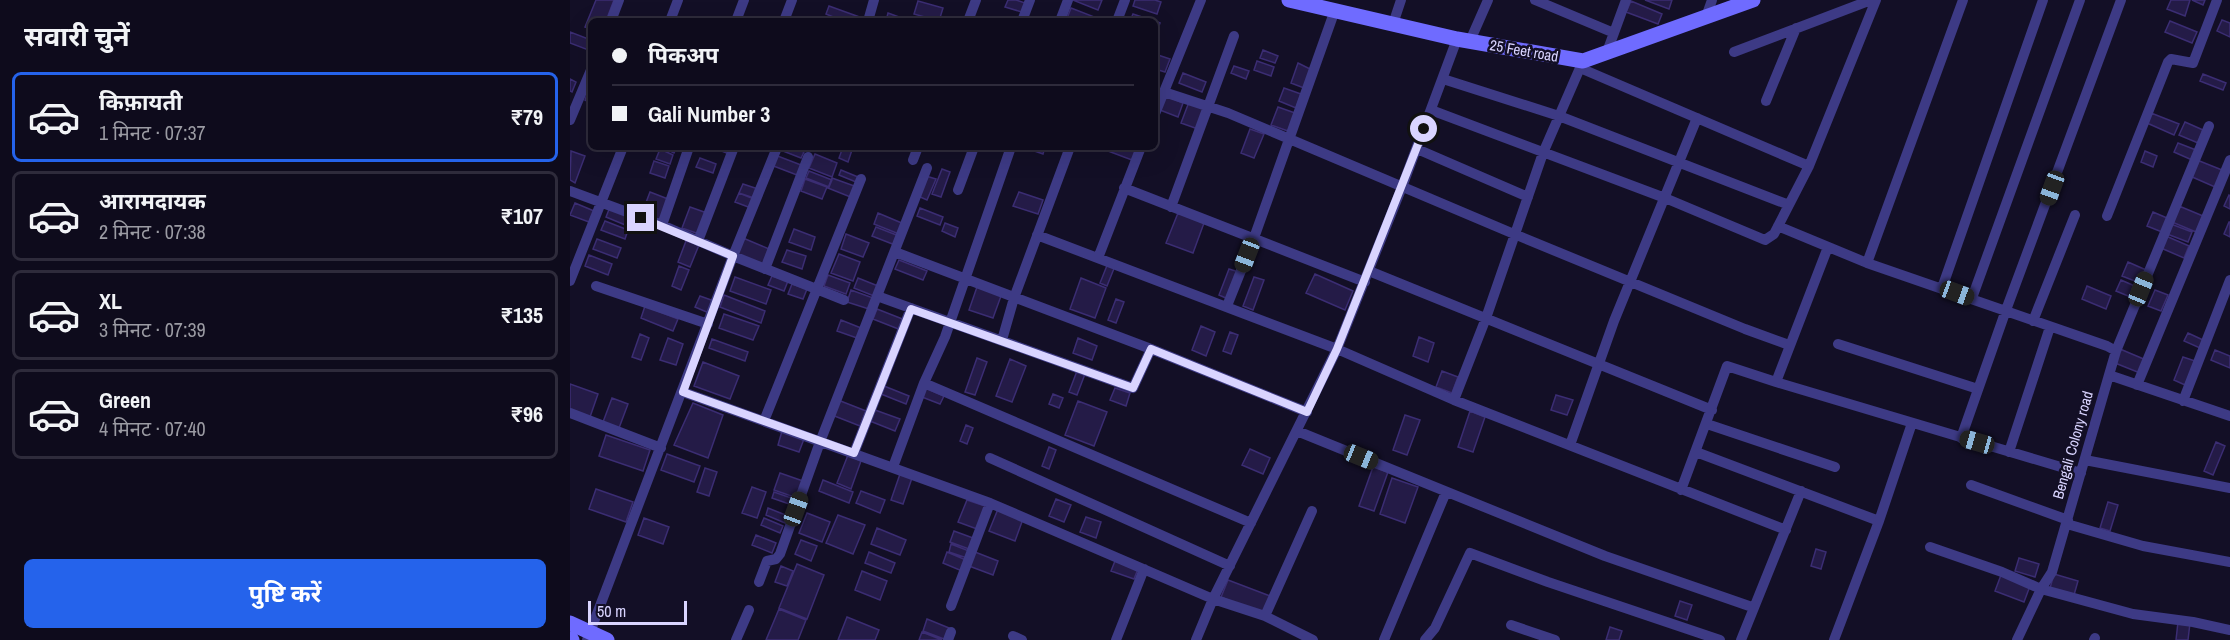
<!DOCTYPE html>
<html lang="hi">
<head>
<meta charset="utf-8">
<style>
  body { margin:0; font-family:"Archivo Narrow","Noto Sans Devanagari",sans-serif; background:#171425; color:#f1f3f6; height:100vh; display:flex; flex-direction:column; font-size:22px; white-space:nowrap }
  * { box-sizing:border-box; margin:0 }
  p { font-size:20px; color:#9b9ba3 }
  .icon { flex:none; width:33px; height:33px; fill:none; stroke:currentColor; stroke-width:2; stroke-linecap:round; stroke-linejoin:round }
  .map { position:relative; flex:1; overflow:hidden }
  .sheet { display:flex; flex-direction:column; background:#0e0b1c; width:570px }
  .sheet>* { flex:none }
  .banner { position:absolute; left:18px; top:18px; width:570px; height:132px; border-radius:9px; box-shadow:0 6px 24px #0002,0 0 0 2px #2e2b3b; display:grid; align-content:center; height:132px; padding:0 24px; background:#0e0b1c }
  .scale { position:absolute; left:18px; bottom:15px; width:99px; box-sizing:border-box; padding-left:6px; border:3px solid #d9d4ff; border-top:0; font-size:16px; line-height:21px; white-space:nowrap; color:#d9d4ff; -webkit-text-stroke:4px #130f26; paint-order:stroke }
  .end { position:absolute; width:27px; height:27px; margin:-14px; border:8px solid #d9d4ff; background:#111; box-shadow:0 0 0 3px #111 }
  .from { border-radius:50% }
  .car { position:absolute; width:18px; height:36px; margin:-18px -9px; border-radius:8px; box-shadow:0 0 4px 2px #0007; background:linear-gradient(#222 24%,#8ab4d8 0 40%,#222 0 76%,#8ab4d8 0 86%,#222 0) }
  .banner b { display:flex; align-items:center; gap:21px; height:57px; font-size:22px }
  .banner b+b { border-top:2px solid #2e2b3b }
  .banner i { width:15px; height:15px; background:#f1f3f6 }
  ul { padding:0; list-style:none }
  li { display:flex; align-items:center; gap:18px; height:90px; margin:0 12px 9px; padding:0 12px; border:3px solid #2e2b3b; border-radius:9px }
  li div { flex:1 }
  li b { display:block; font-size:22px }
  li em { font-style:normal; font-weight:700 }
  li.current { border-color:#2563eb }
  li>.icon { width:54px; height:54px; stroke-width:1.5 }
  h2 { padding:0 24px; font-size:27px; line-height:72px }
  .button { display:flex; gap:12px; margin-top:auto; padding:12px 24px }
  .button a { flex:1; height:69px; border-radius:9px; background:#2563eb; color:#fff; font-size:24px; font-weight:700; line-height:69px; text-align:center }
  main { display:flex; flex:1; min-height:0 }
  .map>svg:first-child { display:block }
  .building { fill:#241b47; stroke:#3b2d73; stroke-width:1.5 }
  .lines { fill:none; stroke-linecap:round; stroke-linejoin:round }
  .street { stroke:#3d3a85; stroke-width:10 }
  .secondary { stroke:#6f6bff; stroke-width:15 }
  .route { stroke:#d9d4ff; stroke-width:8 }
  .labels { text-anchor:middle; stroke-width:5; stroke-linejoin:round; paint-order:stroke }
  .street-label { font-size:15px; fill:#d9d4ff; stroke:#130f26 }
</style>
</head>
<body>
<main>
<section class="sheet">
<h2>सवारी चुनें</h2>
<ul>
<li class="current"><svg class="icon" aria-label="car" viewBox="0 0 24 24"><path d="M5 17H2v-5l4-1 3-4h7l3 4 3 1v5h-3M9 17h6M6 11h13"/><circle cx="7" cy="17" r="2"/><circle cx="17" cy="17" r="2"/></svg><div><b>किफ़ायती</b><p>1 मिनट · 07:37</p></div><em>₹79</em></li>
<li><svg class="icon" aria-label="car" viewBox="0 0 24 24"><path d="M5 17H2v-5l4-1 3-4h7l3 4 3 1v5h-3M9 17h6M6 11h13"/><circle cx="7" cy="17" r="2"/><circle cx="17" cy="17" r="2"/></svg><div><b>आरामदायक</b><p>2 मिनट · 07:38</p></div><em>₹107</em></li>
<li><svg class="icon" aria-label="car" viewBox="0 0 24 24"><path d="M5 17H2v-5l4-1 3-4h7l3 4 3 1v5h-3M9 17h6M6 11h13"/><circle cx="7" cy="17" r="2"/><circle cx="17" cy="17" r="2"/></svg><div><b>XL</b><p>3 मिनट · 07:39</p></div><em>₹135</em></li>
<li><svg class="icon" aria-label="car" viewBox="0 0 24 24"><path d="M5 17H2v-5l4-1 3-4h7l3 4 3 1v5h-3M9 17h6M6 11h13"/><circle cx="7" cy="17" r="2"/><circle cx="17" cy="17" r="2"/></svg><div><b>Green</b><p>4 मिनट · 07:40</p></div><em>₹96</em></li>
</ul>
<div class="button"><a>पुष्टि करें</a></div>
</section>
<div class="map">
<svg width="1660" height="640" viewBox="0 0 1660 640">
  <rect width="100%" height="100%" fill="#130f26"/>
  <path class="building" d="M26,0H44L36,21H21V29L15,27Z
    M438,0H446L458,4L455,13L435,7Z
    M503,0H532L528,10Z
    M565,0H585L591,2L587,14L563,6Z
    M1075,0H1102L1099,9Z
    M1601,0H1620L1615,16L1597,9Z
    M1622,0H1635L1633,5Z
    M348,1L373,8L369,21L344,14Z
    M1061,1L1092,14L1088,24L1056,12Z
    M259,6L295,19L294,21H273L256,14Z
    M501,8L527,18L525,21H496Z
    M318,13L340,21H316Z
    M563,14L584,21H560Z
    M1652,20L1660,23V37L1647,31Z
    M585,21L590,23L586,34L585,33Z
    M1600,21L1627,32L1622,43L1595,32Z
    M0,32L21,40V51L0,43Z
    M693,50L708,56L705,63L690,58Z
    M585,54L600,59L595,72L585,69Z
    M687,61L704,67L701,76L684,70Z
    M728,63L740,69L734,88L721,83Z
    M664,66L679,71L676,79L661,73Z
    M613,73L636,82L632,92L609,83Z
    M1633,74L1656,83L1653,90L1630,81Z
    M0,79L6,82L2,92L0,91Z
    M19,88L21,89V103L15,100Z
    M714,88L731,94L726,108L709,101Z
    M596,96L613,103L608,117L590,110Z
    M619,102L636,108L628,129L611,123Z
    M708,107L725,113L718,131L701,125Z
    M1581,113L1609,124L1604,135L1577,123Z
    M1615,122L1633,130L1628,143L1609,135Z
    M680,129L694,134L684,158L671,153Z
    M1608,143L1626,150L1622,160L1604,152Z
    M92,147H107L104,153Z
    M142,147H162L159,154Z
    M209,147H222L234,152L231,158L208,149Z
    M273,147H283L278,162L269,158Z
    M453,147H475L473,154Z
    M539,147H556L566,151L562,160L538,151Z
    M90,149L103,155L100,164L86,159Z
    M1,151L15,156L5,183L0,180Z
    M1575,151L1587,156L1583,167L1571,162Z
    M245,154L267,163L262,177L239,168Z
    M205,155L231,165L227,175L201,165Z
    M130,158L146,164L143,173L126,167Z
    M1627,160L1652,170L1645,187L1620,176Z
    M84,161L99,166L95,178L80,173Z
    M372,169L380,172L371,197L362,194Z
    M271,170L288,177L286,182L269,175Z
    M239,171L262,180L259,187L236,178Z
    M356,176L366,179L357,200L348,196Z
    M262,178L287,187L283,198L258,188Z
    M235,179L257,187L252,199L231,191Z
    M173,184L188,189L184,198L169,193Z
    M80,192L98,199L90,220L72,213Z
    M449,192L473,200L468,214L443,206Z
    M169,193L184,199L181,208L165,202Z
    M1659,195L1660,196V209L1654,206Z
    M5,203L24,211L19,222L0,215Z
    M1609,206L1633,216L1626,232L1602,222Z
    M40,207L64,216L60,227L36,217Z
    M120,207L137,213L129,234L112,228Z
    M350,208L373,217L370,225L347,216Z
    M1583,212L1597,218L1592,232L1577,226Z
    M308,213L334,224L329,234L304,224Z
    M608,213L634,223L623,253L596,243Z
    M35,221L58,230L55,239L31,230Z
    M1659,222H1660V237L1654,234Z
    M375,223L388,228L385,237L372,231Z
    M1601,224L1622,232L1618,242L1597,234Z
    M306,227L329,236L325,245L302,236Z
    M224,229L245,237L241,250L219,242Z
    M276,234L299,243L293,257L271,249Z
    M1596,236L1619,246L1614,258L1591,248Z
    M173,238L199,249L193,265L166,255Z
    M27,239L51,248L47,258L23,249Z
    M116,241L129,245L120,267L108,262Z
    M217,250L236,256L232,269L212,262Z
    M269,254L290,262L283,281L261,273Z
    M19,255L42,264L38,275L15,266Z
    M329,260L357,271L353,280L325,269Z
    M1558,262L1576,270L1570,283L1552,276Z
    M538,263L545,266L537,286L530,283Z
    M109,266L119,270L111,290L102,286Z
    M659,269L669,272L658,299L649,295Z
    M745,274L783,291L775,310L736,293Z
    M258,275L280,283L276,294L254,286Z
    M202,276L218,281L214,291L198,285Z
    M165,277L201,290L196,304L160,291Z
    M684,277L694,280L683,310L673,306Z
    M288,278L308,286L304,296L284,288Z
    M511,278L536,288L525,318L500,309Z
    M1551,280L1567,287L1563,298L1546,291Z
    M222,284L237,289L233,299L218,294Z
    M1517,286L1541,296L1536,309L1512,299Z
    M407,287L431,296L423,318L399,310Z
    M281,290L303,298L299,309L277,302Z
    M1585,290L1598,295L1591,311L1578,306Z
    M154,295L195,311L191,323L150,307Z
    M130,296L144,301L139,313L125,307Z
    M546,299L554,302L546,323L538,320Z
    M75,306L108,319L103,331L71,318Z
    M307,309L335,320L331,330L303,319Z
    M154,314L189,326L183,340L149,328Z
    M271,320L291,328L287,338L267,331Z
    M631,326L645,332L636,356L622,350Z
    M660,332L668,335L661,354L653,351Z
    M1618,333L1633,340L1630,348L1614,341Z
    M70,334L79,338L71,360L62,357Z
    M849,337L864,343L858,362L843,356Z
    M98,338L113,344L106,365L90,360Z
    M508,338L527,346L522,360L503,353Z
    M142,339L178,352L175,361L139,348Z
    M1550,349L1576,360L1570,373L1545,363Z
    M1645,350L1660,356V368L1641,360Z
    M1613,357L1625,361L1615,385L1604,380Z
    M407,358L417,362L405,395L395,392Z
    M440,359L456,366L442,402L426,396Z
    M133,362L169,376L160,399L124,386Z
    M507,371L515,374L507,395L499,392Z
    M872,371L888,377L882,393L866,387Z
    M0,384L28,394L20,417L0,409Z
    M314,386L339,396L336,404L311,394Z
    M355,388L374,396L370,404L352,397Z
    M545,388L560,393L556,406L540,400Z
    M483,394L493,398L489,408L479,404Z
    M986,395L1003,400L997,415L981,410Z
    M42,398L58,404L49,428L33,422Z
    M268,400L296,411L290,426L262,415Z
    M508,401L537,412L524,446L495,435Z
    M123,403L153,415L138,458L104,445Z
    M305,410L330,419L325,431L300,421Z
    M900,411L915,417L903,452L888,447Z
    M835,415L850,420L837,455L823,450Z
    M396,425L403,428L397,444L390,441Z
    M212,431L234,439L229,452L208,445Z
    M36,435L80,450L73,471L29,456Z
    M1646,442L1655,446L1643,475L1634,471Z
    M479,447L486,450L479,469L472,466Z
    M680,449L700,458L693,474L672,465Z
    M97,454L130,466L124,482L91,470Z
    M278,455L291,461L281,489L267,483Z
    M803,467L818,472L804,511L789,506Z
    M135,468L147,472L139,496L127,492Z
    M210,473L233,481L227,498L204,490Z
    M330,474L342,478L333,504L321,500Z
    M822,478L848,487L835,523L810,514Z
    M253,480L283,492L279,503L249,491Z
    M182,487L196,492L187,518L172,513Z
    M26,489L63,502L56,522L19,509Z
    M291,491L315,500L310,513L286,503Z
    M204,492L224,499L222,505L202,498Z
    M486,499L501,505L494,522L479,516Z
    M397,500L415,506L407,529L388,522Z
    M1538,502L1548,505L1540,531L1530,528Z
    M198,508L218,516L215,523L196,515Z
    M428,509L453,519L445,541L419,531Z
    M237,513L260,522L252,542L229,533Z
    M268,515L295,525L283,554L256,543Z
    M516,517L531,522L526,538L510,532Z
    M74,518L99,527L93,544L68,535Z
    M194,518L213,526L210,533L191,525Z
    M307,528L336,540L330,555L301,544Z
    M384,531L403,538L399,549L380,542Z
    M186,535L206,543L202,553L182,545Z
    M231,540L247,546L241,561L225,554Z
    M381,544L399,551L397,558L379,552Z
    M1246,549L1256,552L1251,569L1241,566Z
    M299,552L325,563L321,573L295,563Z
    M377,552L396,560L392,571L373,563Z
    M405,552L428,561L423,575L399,566Z
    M1449,558L1469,564L1465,577L1445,571Z
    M545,561L568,569L564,579L541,571Z
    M227,564L254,575L237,619L209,608Z
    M211,566L223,571L217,586L205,582Z
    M292,571L317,581L310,600L285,590Z
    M1484,574L1508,581L1504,595L1480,588Z
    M1431,575L1460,586L1454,602L1425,591Z
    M658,580L700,596L692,614L651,597Z
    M1110,601L1122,605L1117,620L1105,616Z
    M209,609L236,620L228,640H196Z
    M277,617L309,630L305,640H268Z
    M357,619L379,628L374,639L353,631Z
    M1608,622L1620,623L1618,640H1606Z
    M1040,627L1052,631L1049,640H1036Z
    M352,632L372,640H349Z"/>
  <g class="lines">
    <path class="street" d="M965,0L1044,33
      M1136,17L1142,0
      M41,21L49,0
      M100,21L108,0
      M166,21L174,0
      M214,21L222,0
      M298,21L304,0
      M398,21L406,0
      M452,21L460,0
      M490,21L498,0
      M547,21L555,0
      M823,24L831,0
      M900,41L918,0
      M1037,52L1056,0
      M1164,52L1301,0
      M1010,68L1239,166L1306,0
      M873,79L989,116L1219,205
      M594,92L658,113L944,234L1175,329L1219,345
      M1196,101L1226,28
      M861,110L1095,198L1195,240L1204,234L1239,166
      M585,114L631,0
      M0,120L21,70
      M847,149L958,197
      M343,160L348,147
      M554,188L795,282
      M388,190L404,147
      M0,191L92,225L163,256L274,300
      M601,207L664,36
      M1537,216L1598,62L1601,59L1623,63L1647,0
      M92,225L119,147
      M1208,226L1297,263L1393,0
      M467,235L767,349L884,400L916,318L973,153L1013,61
      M128,241L164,147
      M1258,247L1206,382L1511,473
      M325,252L581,349
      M528,258L571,147
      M1297,263L1537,346L1546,351L1539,375
      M195,269L238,157
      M799,271L1142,410
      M0,281L53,147
      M26,286L138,324
      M1372,288L1473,0
      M307,296L563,388L581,349L737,412
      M1402,298L1510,0
      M657,306L684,238L765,10
      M1463,321L1505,215
      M432,340L444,298L500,147
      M1268,344L1408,389
      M1546,351L1639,126
      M354,383L681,523
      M1567,385L1660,160
      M113,392L420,503L643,599L695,616L743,640
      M884,400L1216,530
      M1613,401L1660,280
      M0,413L91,448
      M194,421L291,179
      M1137,424L1265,467
      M727,431L1035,556L1182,607
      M1391,438L1436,310L1551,0
      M1000,445L1044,321L1127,118
      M1126,452L1309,521
      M1439,452L1480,327
      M284,453L341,308
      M420,458L660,566
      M1515,460L1660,488
      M323,467L354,383L375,337L441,147
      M1401,485L1498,520
      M1111,490L1157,366L1206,382
      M1497,524L1573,546L1660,562
      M1360,547L1432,572L1471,589L1563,614L1623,622L1660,630
      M189,582L197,561L206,559L210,554L250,442L357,168
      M381,606L420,503
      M695,616L742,511
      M941,625L985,640
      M443,636L452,640
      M17,640L163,256L206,150
      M166,640L179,610
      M378,640L381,632
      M546,640L574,569
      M626,640L643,599L767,349L832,187L887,39
      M814,640L876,492
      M855,640L865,628L900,553L978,582L1150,640
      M1171,640L1231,491
      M1264,640L1309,521L1342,423
      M1447,640L1471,589L1482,572L1539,375L1660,416
      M1524,640L1525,638"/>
    <path class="secondary" d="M719,0L887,39L1013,61L1183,0
      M0,623L37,640
      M0,639L2,640"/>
  </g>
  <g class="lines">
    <path class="route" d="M71,218L163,256L113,392L284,453L341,309L563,388L581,349L737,412L767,349L854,129"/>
  </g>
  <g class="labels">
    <g class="street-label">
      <text transform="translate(954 51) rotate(10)" y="5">25 Feet road</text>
      <text transform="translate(1503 445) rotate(-74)" y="5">Bengali Colony road</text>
    </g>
  </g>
</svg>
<div class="scale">50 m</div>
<i class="end from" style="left:854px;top:129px"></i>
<i class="end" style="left:71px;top:218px"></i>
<i class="car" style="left:1482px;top:188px;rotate:200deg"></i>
<i class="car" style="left:677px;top:255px;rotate:201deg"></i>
<i class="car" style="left:1571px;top:289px;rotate:22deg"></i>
<i class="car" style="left:1387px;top:293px;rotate:110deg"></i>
<i class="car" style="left:1407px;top:442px;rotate:286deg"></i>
<i class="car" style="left:791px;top:457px;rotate:112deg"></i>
<i class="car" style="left:226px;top:509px;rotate:20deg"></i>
<div class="banner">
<b><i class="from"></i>पिकअप</b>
<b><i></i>Gali Number 3</b>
</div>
</div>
</main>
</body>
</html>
